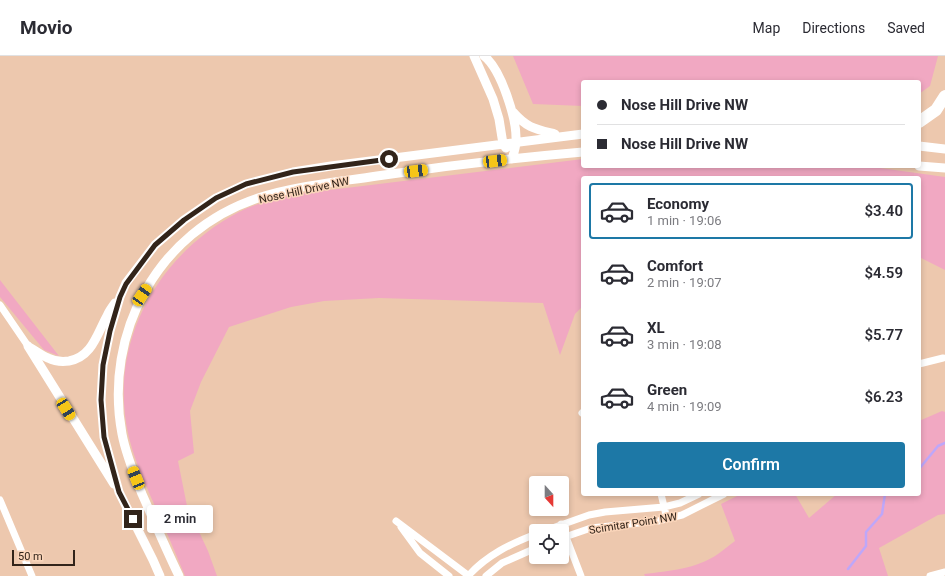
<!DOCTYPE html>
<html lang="en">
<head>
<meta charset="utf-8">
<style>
  body { margin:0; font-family:Roboto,sans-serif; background:#f2f2f3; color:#2b2b33; height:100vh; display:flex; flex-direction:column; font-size:15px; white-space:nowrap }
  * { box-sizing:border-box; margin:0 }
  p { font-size:13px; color:#7c7c81 }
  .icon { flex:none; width:22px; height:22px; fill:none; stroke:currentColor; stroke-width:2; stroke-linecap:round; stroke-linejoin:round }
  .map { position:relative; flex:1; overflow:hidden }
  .drawer { position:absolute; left:581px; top:120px; width:340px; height:320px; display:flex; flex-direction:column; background:#fff; border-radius:4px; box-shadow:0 2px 6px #0003 }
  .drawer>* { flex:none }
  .top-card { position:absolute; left:581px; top:24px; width:340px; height:88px; border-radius:4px; box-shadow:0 2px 6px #0003; display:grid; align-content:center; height:88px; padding:0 16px; background:#fff }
  .needle { width:26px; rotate:159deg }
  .tools { position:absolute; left:529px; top:420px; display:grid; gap:8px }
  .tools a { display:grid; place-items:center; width:40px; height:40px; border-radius:4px; background:#fff; box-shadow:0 2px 6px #0003; font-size:20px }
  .scale { position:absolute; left:12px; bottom:10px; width:63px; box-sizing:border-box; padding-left:4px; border:2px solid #32241a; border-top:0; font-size:11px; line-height:14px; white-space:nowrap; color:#32241a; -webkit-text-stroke:3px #fad5ba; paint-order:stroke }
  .end { position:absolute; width:18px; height:18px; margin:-9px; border:5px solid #32241a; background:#fff; box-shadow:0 0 0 2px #fff }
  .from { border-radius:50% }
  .bubble { position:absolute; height:28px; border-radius:4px; background:#fff; box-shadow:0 2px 6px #0003; font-size:13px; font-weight:600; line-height:28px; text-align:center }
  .car { position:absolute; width:12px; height:24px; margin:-12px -6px; border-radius:5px; box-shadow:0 0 3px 1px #0007; background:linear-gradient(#f5c518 24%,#345 0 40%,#f5c518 0 76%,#345 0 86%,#f5c518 0) }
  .top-card b { display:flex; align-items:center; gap:14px; height:38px; font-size:15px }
  .top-card b+b { border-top:1px solid #e1e1e2 }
  .top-card i { width:10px; height:10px; background:#2b2b33 }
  ul { padding:7px 0 0; list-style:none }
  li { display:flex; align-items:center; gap:12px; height:56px; margin:0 8px 6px; padding:0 8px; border:2px solid transparent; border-radius:4px }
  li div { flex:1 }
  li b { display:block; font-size:15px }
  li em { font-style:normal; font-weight:600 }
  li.current { border-color:#1d78a6 }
  li>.icon { width:36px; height:36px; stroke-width:1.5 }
  .button { display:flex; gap:8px; margin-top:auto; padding:8px 16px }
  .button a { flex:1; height:46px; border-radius:4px; background:#1d78a6; color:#fff; font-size:16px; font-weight:600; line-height:46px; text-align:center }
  header { display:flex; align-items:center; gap:24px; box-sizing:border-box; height:56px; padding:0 20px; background:#fff; border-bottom:1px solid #e1e1e2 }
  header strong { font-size:19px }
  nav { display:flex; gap:22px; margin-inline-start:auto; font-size:14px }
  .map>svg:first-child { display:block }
  .green { fill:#f1a8c2 }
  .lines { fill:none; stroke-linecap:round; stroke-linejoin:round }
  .stream { stroke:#bea7f9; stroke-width:2.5 }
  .street { stroke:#fff; stroke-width:7 }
  .secondary { stroke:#fff; stroke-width:9 }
  .highway { stroke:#fff; stroke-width:12 }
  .route { stroke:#32241a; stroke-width:5 }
  .labels { text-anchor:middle; stroke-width:3; stroke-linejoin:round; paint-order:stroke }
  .street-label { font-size:11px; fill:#32241a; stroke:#fad5ba }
</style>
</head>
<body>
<header>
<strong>Movio</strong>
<nav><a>Map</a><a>Directions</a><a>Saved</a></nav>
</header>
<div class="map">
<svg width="945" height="520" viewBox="0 0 945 520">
  <rect width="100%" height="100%" fill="#edc8ae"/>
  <path class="green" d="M513,0H938L930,30L919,38V26H583V50L533,48Z
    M583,103V110H866L945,121V214L919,201V122H583V250L575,258L560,299L543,247L379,242L324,245L291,251L229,271L201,326L190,355L194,397L178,405L187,450L208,495L217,520H185C175,496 165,472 154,448C142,420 128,390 125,359C115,274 164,195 239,156C269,141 305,137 338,133Z
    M0,224L59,300L44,294L0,241Z
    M942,355L945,356V458L938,459L879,492L888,520H645L644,518C669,515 696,513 718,498C724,494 729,489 735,485L721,448L741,438H795L809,462L837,438H919V365Z"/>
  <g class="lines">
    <path class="stream" d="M919,413L938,390L945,387
      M848,513L866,490V476L882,458L885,438"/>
    <path class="street" d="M0,249L28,290
      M919,308L943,302
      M582,357L583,356
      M661,438L667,463
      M0,444L32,520
      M396,465L469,520
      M561,468L581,520
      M401,471L420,497L449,520
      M544,475L589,459L605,456L664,451L680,447L699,438
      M562,482L591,472L658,465L682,459L724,438
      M468,520C487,499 510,488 536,478
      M486,520L502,507L536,492
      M930,520L945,516"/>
    <path class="secondary" d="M474,0L493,43L499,63L503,88L506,92
      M484,0C501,13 517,63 516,85C516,91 514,97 512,103
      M513,56C527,72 535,73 555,78
      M919,90L945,93
      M919,110L945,112
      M28,290L114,428
      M29,291C35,294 41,299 48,302C54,305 62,306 69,305C92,301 97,278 107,260C109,255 112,251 115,247
      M160,520L153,504L119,436L104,381L101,344L103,309L110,275L120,241L126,227L155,189L184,164L216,142L246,128L293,116L331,110L583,78
      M179,520C166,493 154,465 142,438C134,418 126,399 122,378C103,277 158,175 258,142C294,130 338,126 377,120C445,110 514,102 583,96"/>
    <path class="highway" d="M919,66L936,54L945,40"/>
  </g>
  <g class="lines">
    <path class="route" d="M133,463L119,436L104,381L101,344L103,309L110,275L120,241L126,228L155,189L184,164L216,142L246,128L293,116L389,103"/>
  </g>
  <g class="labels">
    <g class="street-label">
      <text transform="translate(304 134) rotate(-12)" y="4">Nose Hill Drive NW</text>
      <text transform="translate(633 467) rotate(-9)" y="4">Scimitar Point NW</text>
    </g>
  </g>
</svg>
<div class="tools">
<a><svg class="needle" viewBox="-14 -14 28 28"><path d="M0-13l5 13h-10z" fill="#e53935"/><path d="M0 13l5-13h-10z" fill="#7c7c81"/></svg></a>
<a><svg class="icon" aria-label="locate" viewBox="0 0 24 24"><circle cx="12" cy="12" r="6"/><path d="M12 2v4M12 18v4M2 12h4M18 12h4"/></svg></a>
</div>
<div class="scale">50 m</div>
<i class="end from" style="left:389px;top:103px"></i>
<i class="end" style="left:133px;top:463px"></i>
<div class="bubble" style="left:147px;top:449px;width:66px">2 min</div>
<i class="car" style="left:495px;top:105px;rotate:83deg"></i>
<i class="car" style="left:416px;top:115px;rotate:83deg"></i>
<i class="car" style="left:142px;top:239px;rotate:34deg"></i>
<i class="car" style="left:66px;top:353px;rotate:148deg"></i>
<i class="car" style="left:136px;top:422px;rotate:338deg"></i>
<div class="top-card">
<b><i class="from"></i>Nose Hill Drive NW</b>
<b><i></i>Nose Hill Drive NW</b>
</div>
<section class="drawer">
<ul>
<li class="current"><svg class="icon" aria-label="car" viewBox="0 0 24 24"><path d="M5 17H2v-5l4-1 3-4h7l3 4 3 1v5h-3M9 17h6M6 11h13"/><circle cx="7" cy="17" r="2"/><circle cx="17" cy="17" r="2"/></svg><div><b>Economy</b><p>1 min · 19:06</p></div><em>$3.40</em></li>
<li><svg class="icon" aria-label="car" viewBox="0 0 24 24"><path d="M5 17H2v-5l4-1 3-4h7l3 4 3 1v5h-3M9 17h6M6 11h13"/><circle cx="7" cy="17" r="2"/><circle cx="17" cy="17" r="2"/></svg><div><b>Comfort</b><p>2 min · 19:07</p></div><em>$4.59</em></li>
<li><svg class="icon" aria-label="car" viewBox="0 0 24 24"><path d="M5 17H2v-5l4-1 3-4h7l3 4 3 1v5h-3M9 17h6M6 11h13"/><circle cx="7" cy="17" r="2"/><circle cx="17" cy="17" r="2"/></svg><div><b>XL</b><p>3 min · 19:08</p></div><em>$5.77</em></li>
<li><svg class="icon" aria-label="car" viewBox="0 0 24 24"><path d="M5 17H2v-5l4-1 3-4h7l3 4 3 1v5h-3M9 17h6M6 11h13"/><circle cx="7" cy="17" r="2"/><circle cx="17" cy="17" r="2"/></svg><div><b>Green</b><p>4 min · 19:09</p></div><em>$6.23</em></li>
</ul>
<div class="button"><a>Confirm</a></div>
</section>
</div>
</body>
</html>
